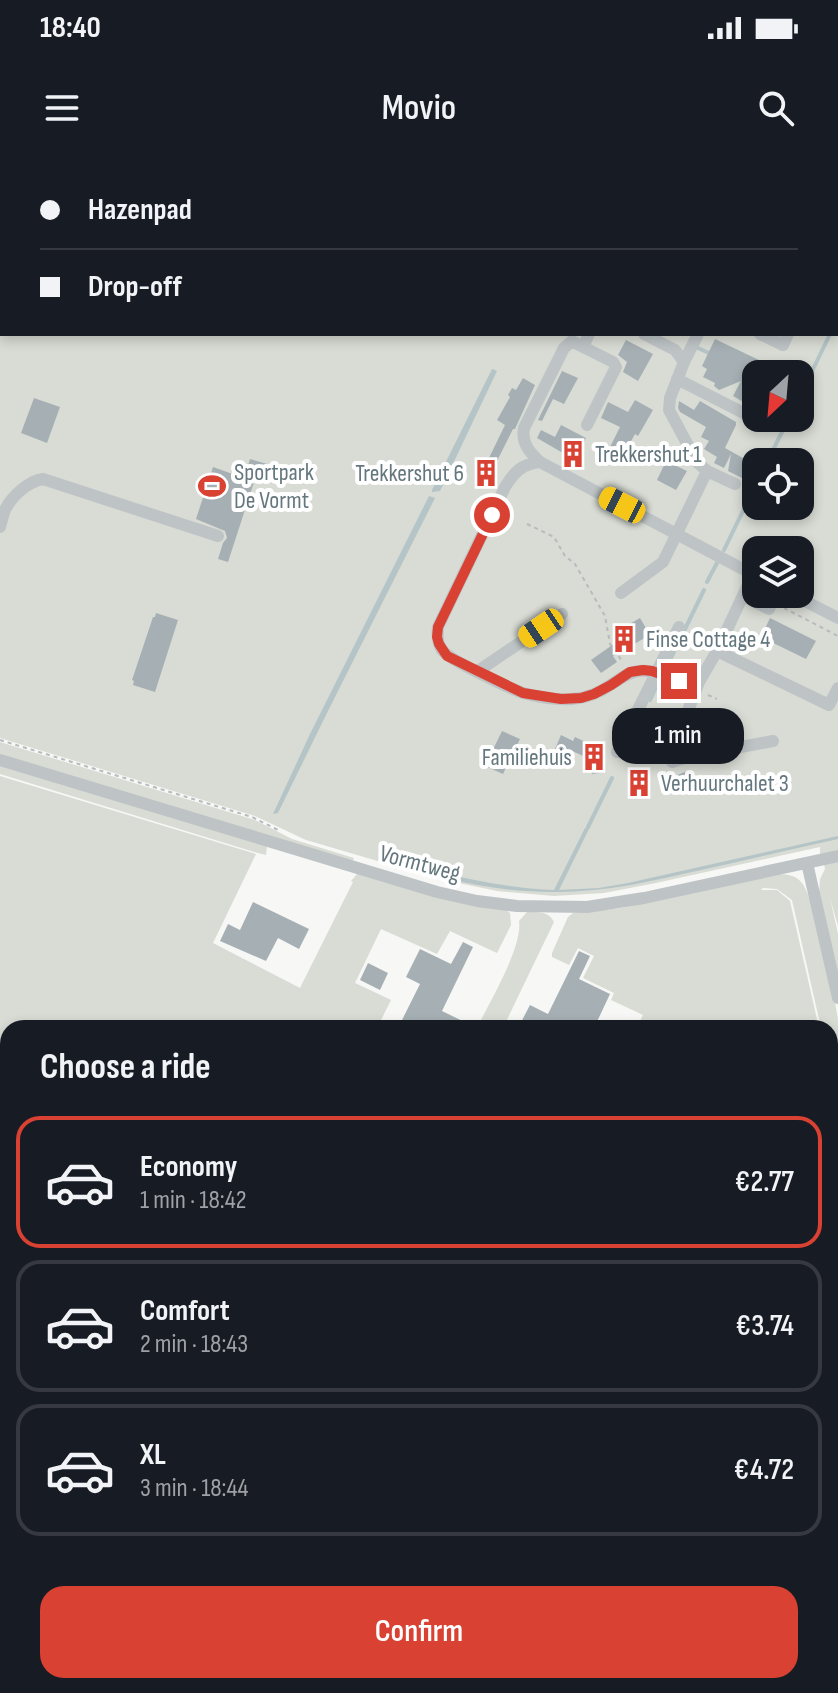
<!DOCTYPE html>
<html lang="en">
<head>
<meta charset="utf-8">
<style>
  body { margin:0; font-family:"Sofia Sans Condensed",sans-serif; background:#20242c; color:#f1f3f6; height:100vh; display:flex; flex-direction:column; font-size:30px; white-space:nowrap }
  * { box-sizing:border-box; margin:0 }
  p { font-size:26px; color:#9ea1a6 }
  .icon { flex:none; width:44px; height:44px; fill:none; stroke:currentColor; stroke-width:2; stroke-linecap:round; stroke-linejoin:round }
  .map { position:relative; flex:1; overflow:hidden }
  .side { position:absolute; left:0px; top:860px; width:838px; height:674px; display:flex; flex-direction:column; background:#171b24; border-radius:24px 24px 0 0; box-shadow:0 4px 12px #0003 }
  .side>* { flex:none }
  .top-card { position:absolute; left:0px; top:0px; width:838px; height:176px; box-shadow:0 4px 12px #0003; display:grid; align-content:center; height:176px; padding:0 40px; background:#171b24 }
  .needle { width:52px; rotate:206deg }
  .buttons { position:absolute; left:742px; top:200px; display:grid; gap:16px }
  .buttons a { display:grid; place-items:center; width:72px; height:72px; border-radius:16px; background:#171b24; box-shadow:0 4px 12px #0003; font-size:40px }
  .end { position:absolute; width:36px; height:36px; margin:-18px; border:10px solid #d94133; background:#fff; box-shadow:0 0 0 4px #fff }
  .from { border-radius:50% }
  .bubble { position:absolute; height:56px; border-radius:24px; background:#171b24; box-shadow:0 4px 12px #0003; font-size:26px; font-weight:600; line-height:56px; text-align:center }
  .car { position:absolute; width:24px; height:48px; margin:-24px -12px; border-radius:10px; box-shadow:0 0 6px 2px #0007; background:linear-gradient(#f5c518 24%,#345 0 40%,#f5c518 0 76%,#345 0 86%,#f5c518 0) }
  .top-card b { display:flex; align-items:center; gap:28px; height:76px; font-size:30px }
  .top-card b+b { border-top:2px solid #363941 }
  .top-card i { width:20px; height:20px; background:#f1f3f6 }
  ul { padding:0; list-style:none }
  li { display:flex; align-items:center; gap:24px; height:132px; margin:0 16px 12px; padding:0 24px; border:4px solid #363941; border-radius:24px }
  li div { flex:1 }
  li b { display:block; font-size:30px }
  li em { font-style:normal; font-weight:600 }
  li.selected { border-color:#d94133 }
  li>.icon { width:72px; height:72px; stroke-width:1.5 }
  h2 { padding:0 40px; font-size:36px; line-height:96px }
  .action { display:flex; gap:16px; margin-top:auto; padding:16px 40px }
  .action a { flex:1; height:92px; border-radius:24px; background:#d94133; color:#fff; font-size:32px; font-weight:600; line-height:92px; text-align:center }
  .status { display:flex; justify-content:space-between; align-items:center; height:56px; padding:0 40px; background:#171b24; direction:ltr }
  .status svg { height:22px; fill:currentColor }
  header { display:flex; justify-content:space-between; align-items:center; height:104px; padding:0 40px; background:#171b24; font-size:36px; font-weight:600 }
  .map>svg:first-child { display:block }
  .green { fill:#d8dcd4; fill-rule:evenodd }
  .water { fill:#b5c4c6 }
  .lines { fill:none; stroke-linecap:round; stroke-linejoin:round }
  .stream { stroke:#b5c4c6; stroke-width:4 }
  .building { fill:#a6b0b4 }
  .path { stroke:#b7bbbd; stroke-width:2; stroke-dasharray:4 4; stroke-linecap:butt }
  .minor { stroke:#bec4c6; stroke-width:12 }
  .route { stroke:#d94133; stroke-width:10 }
  .labels { text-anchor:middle; stroke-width:8; stroke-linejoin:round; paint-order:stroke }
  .poi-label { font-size:24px; fill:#64777e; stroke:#fff; text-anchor:start }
  .street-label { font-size:24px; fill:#64777e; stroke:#fff }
</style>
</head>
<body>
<div class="status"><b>18:40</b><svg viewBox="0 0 49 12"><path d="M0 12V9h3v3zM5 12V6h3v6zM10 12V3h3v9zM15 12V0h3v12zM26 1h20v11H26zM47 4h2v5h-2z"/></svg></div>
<header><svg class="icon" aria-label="menu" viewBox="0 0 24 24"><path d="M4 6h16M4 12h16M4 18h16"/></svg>Movio<svg class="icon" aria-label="search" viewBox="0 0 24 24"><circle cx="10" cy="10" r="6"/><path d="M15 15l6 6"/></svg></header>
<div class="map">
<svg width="838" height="1533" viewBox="0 0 838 1533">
  <rect width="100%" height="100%" fill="#f7f7f5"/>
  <path class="green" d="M0,0H838V766L830,738L838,774V819L819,735L820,719L825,709L822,695H820V687L656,723L604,733L554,736L497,731L439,719L306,680L255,656L0,578ZM2,2H836V174H2ZM756,214H800V258H756ZM756,302H800V346H756ZM756,390H800V434H756Z
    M0,582L255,660L292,679L354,698L352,703L0,595Z
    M0,604L267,686L266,695L258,693L0,614Z
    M0,616L256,694L213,783L300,828L353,722L351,721L358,713L506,750L510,753L511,765L497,793L450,771L437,794L381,769L355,823L391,840L377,868H8V980L0,976Z
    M774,714C785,714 795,714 802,723C813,735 836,840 838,860C838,888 838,918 838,946L830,909V868H821L792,740L777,729L763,728L761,730H777L790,741L819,868H637L643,855L611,840L614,833L583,818L594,796L578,788L569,805L552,797V793L568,757L573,753L622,748Z
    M527,752C537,752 549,751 554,762L503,868H477C489,843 523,787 519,761Z
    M830,918L838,955V1387L830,1383Z"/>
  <path class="water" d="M492,209L497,211L440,331L432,332V330Z
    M429,336L435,338L326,555L278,653L273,654L310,574Z
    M588,667L589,669L559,730L599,728L628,723L838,676V679C792,689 747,700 701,710C653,721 606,732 557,732C497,733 434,718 378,698L380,696C438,713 493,727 554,730L585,668Z"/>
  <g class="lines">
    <path class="stream" d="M836,162L838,158
      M698,188L711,194
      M803,230L830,174
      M767,302L789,258
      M724,390L756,324
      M707,422L718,401
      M667,506L704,430
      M650,540L660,519
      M588,667L612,618"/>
  </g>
  <path class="building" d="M715,179L759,200L756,205V227L747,244L733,236L741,221L719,230L714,226L715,223L703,217L707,209L702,206Z
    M626,180L653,194L638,221L623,212L627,202L618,195Z
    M562,211L578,218L564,244L553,239L542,261L538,260Z
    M523,218L535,225L515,269H513L495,305L487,302L505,265L497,260L510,237L508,235L512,228L516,230Z
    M34,238L60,247L47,283L21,273Z
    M635,240L653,250L638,276L635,274L624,294L610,287L620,267L601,258L608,242L628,252Z
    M679,241L694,250L700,241L736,262V265L725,288L750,302L742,318L728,311L731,294L724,308L714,303L717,297L704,289L709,281L701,277L706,267L680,252L678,248Z
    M561,265L586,278L575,300L537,278L541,270L555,277Z
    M250,299L278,307L273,322L256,316L228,402L218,399L223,383L227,378L225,371L196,359L213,307L244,318Z
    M666,301L687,311L676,330L657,320Z
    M156,453L178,460L155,532L133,525L134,521L132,520L153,457H155Z
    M640,458L650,475L613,496L617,502L601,513L591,500L618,481L614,473Z
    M770,458L816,481L806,499L761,477Z
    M673,553L677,580L655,585L645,603L631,596L646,564L650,560Z
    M502,571L520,579L503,614L485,606Z
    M561,575L573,581L575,577L602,590L605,612L592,614L590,599L570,590L568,595L555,589Z
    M690,610L696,624L667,635L662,621Z
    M253,742L309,769L299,789L278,778L266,801L220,781L228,764L240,770Z
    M463,782L473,787L442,851L477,868H398L420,824L406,817L420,789L451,804Z
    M579,791L590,796L579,819L610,834L594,868H518L530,845L548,854Z
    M368,803L388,813L380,830L360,820Z"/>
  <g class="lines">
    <path class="path" d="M831,0L835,2
      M527,364L554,377L565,396L575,404L605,456L610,484L622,501
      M784,448L838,476
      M708,535L717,539
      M0,580L252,657L280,671"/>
    <path class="minor" d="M644,174L675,190L684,202L698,174
      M760,174L783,185L788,174
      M583,187L613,202L616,207L587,265
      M677,219L763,263
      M540,302C530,293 521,283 524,268L564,188L572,181L583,187L589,174
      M707,311L735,324
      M0,367C2,361 3,353 6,348C13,335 29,321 43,319L218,376
      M753,414L717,491L699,522C693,521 686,522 681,521C666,518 655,509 639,511C628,512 622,518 612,524C601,532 586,538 572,539C557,540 538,537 523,533C509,528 449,500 442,490C437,483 437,475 438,467L505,327C514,312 522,304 540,302L756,416
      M621,433L663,402L707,311L697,302L669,250L670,238L684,202
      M791,434L838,458
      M743,436L769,449L776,434
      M717,491L829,545L838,528
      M478,511L562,454
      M699,522L684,561L688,597L773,581
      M617,592L679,467
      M0,600L437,732L477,741L517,746L587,747L644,738L838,696
      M672,602L688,597
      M807,703L838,838"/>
  </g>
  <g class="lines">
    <path class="route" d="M492,355L438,467L437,477L439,484L447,496L523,533L561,539L581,538L594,534L611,525L630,512L643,510L652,511L679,521"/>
  </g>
  <defs>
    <g id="building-bare" transform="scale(2.16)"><path d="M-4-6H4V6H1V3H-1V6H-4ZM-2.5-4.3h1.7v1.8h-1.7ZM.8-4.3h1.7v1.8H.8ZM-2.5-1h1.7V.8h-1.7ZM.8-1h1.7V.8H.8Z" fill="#d94133" stroke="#fff" stroke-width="2.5" paint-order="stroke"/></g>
    <g id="stadium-bare" transform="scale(2.16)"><path d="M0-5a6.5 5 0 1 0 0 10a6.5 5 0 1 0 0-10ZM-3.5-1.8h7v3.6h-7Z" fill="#d94133" stroke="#fff" stroke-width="2.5" paint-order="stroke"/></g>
  </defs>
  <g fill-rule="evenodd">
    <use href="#building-bare" x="573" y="294"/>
    <use href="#building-bare" x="486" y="313"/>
    <use href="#stadium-bare" x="212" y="326"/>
    <use href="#building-bare" x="624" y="479"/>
    <use href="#building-bare" x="594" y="597"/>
    <use href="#building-bare" x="639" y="623"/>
  </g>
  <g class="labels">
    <g class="poi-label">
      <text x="595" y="302">Trekkershut 1</text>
      <text x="234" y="320">Sportpark<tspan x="234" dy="28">De Vormt</tspan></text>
      <text x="464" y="321" text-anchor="end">Trekkershut 6</text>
      <text x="646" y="487">Finse Cottage 4</text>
      <text x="572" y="605" text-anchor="end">Familiehuis</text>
      <text x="661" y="631">Verhuurchalet 3</text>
    </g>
    <g class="street-label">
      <text transform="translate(420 703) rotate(15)" y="8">Vormtweg</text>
    </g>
  </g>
</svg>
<div class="buttons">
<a><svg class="needle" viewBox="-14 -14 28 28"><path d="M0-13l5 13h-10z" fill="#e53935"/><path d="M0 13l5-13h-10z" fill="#9ea1a6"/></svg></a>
<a><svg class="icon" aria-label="locate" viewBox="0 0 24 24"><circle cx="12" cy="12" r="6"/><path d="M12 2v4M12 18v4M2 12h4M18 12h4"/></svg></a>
<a><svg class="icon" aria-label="layers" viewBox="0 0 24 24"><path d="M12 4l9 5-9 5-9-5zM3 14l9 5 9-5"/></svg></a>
</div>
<i class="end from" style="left:492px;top:355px"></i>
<i class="end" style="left:679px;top:521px"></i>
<div class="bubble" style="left:612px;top:548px;width:132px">1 min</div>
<i class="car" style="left:622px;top:345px;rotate:297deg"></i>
<i class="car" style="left:541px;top:468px;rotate:236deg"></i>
<div class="top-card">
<b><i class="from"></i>Hazenpad</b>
<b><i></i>Drop-off</b>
</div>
<section class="side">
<h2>Choose a ride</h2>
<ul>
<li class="selected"><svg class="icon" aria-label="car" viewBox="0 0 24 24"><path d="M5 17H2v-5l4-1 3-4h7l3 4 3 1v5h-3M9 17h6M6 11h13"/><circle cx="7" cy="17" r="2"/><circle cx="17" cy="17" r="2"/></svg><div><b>Economy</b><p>1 min · 18:42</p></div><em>€2.77</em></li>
<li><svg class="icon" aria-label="car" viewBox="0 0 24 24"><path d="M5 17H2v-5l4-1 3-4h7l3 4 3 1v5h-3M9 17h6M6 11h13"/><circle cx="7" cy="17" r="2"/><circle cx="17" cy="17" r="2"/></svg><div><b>Comfort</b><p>2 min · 18:43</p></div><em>€3.74</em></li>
<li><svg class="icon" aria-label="car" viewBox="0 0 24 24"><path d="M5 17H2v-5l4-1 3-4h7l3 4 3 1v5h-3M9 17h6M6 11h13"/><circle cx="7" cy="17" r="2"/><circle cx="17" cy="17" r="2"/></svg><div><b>XL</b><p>3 min · 18:44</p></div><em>€4.72</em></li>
</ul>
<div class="action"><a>Confirm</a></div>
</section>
</div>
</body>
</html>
